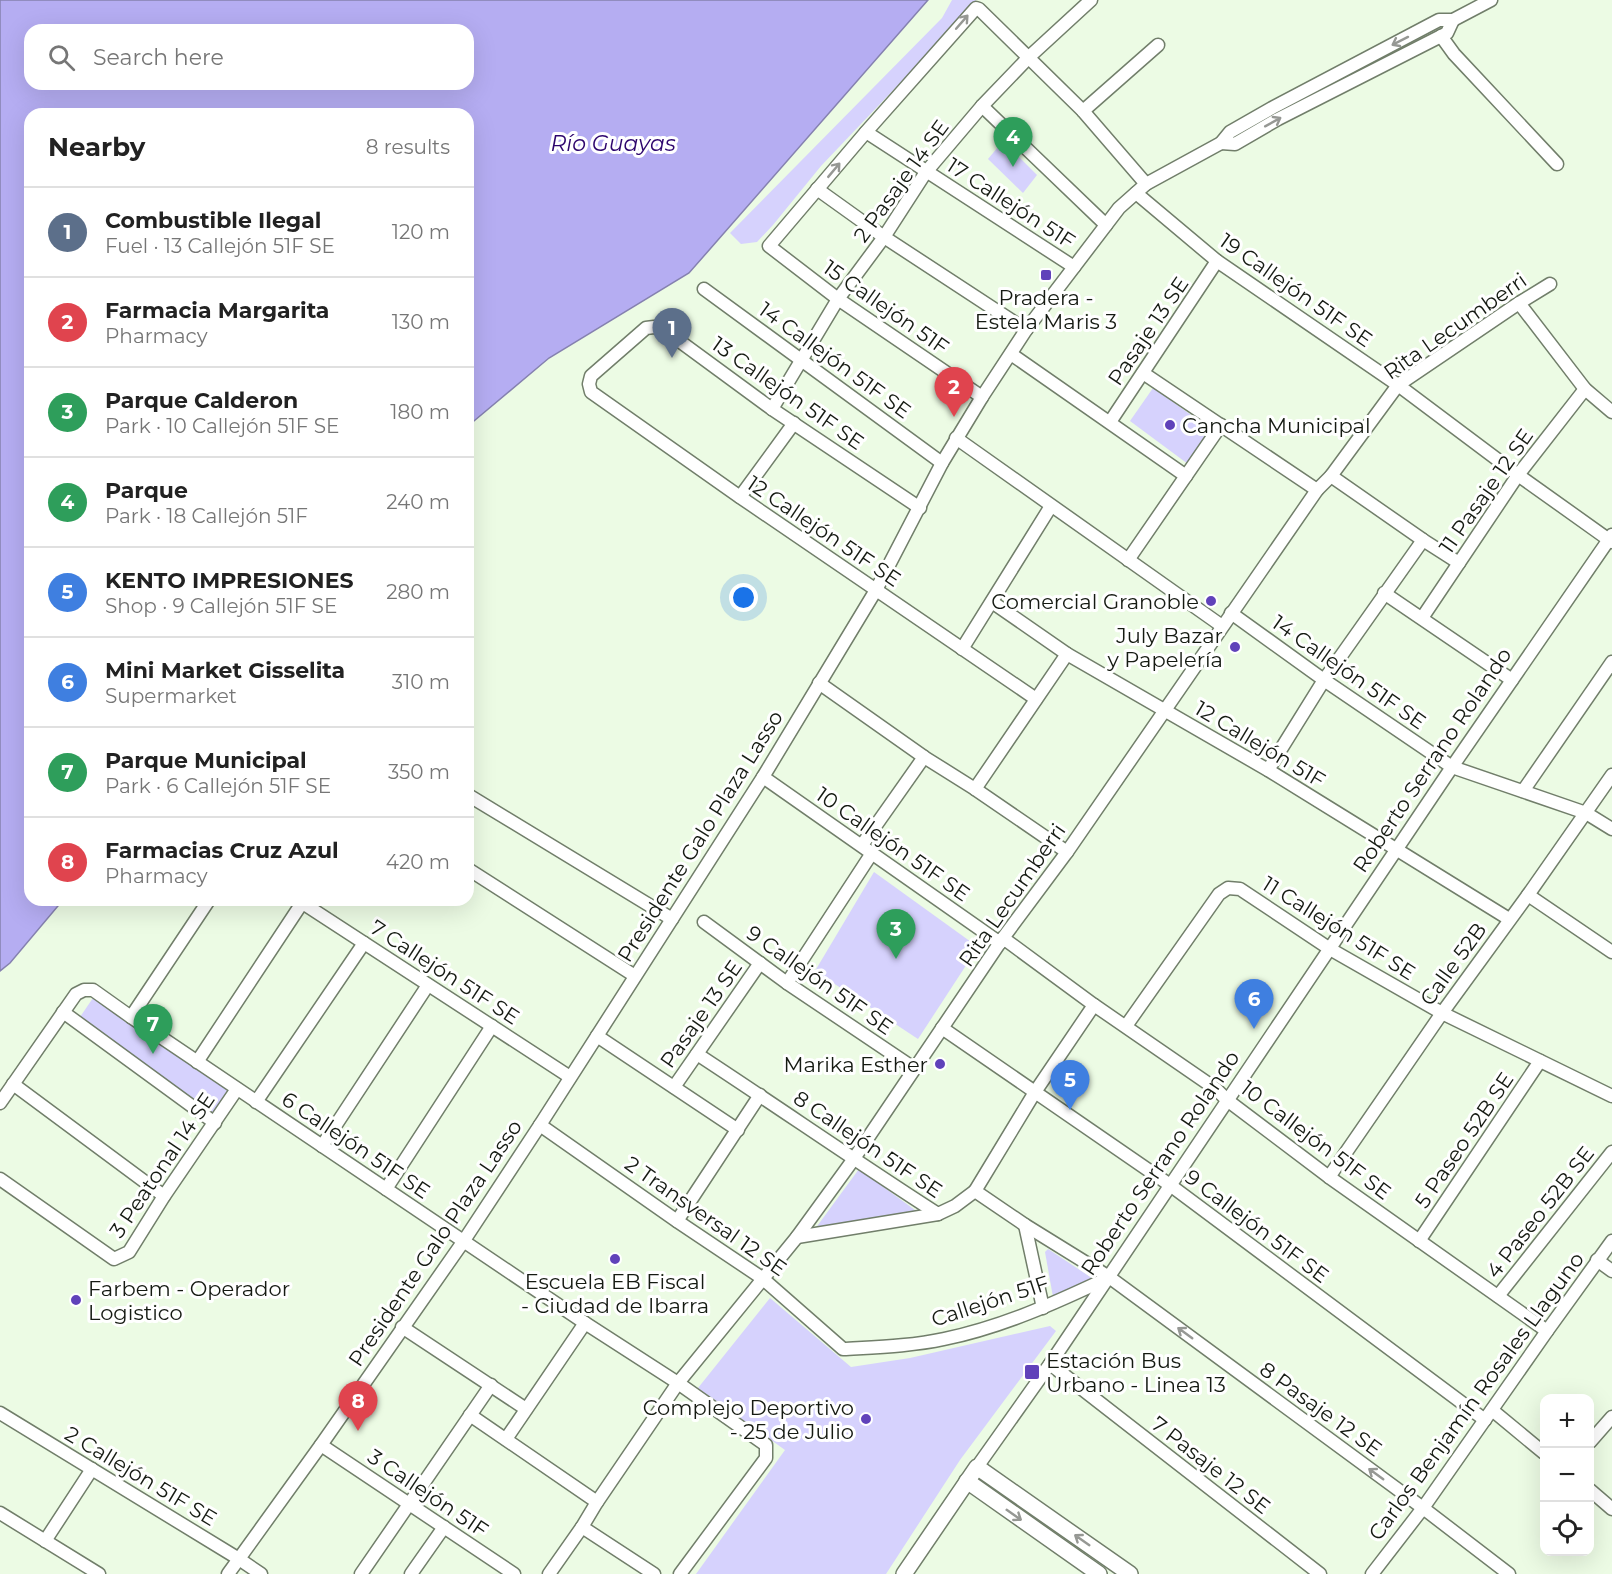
<!DOCTYPE html>
<meta charset="utf-8">
<style>
:root{--surface:#fff;--page:#f6f6f6;--text:#222;--muted:#767676;--line:#e0e0e0;--accent:#d93025}
body{margin:0;font-family:Montserrat,sans-serif;background:var(--page);color:var(--text)}
.controls{position:absolute;right:18px;bottom:18px;display:grid;overflow:hidden;border-radius:12px;box-shadow:0 6px 24px #0002}
.controls button{width:54px;height:54px;display:grid;place-items:center;padding:0;border:0;border-bottom:2px solid var(--line);background:var(--surface);color:var(--text);font:30px sans-serif}
.you{position:absolute;left:744px;top:598px;width:21px;height:21px;margin:-15px;border:4px solid #fff;border-radius:50%;background:#1a73e8;box-shadow:0 0 0 9px #1a73e833}
.badge{display:grid;place-items:center;width:39px;height:39px;border-radius:50%;background:var(--accent);color:#fff;font-size:20px;font-weight:700}
.pin{position:absolute;translate:-50% -50px;filter:drop-shadow(0 2px 3px #0008)}
.pin::after{content:'';position:absolute;top:32px;width:21px;height:18px;background:inherit;clip-path:polygon(0 0,100% 0,50% 100%)}
.list{margin:0;padding:0;list-style:none}
h2{display:flex;justify-content:space-between;align-items:center;height:78px;margin:0;padding:0 24px;font-size:26px}
h2 small{font-size:20px;font-weight:400;color:var(--muted)}
.list li{display:grid;grid-template-columns:39px 1fr auto;gap:18px;align-items:center;box-sizing:border-box;height:90px;padding:0 24px;border-top:2px solid var(--line)}
.list b{display:block;font-size:22px;white-space:nowrap}
.list p{margin:0;font-size:20px;white-space:nowrap;color:var(--muted)}
.list em{font-size:20px;font-style:normal;color:var(--muted)}
.icon{flex:none;width:33px;height:33px;fill:none;stroke:currentColor;stroke-width:2;stroke-linecap:round;stroke-linejoin:round}
.map{position:relative;flex:none;width:1612px;height:1574px;overflow:hidden}
.search{position:absolute;background:var(--surface);box-shadow:0 6px 24px #0002;left:24px;top:24px;width:450px;height:66px;display:flex;align-items:center;gap:15px;box-sizing:border-box;padding:0 21px;border-radius:18px;color:var(--muted);font-size:22px}
.panel{position:absolute;background:var(--surface);box-shadow:0 6px 24px #0002;left:24px;top:108px;width:450px;height:798px;border-radius:18px}
.map>svg:first-child{display:block}
</style>
<div class="map">
<svg width="1612" height="1574" viewBox="0 0 1612 1574">
<rect width="100%" height="100%" fill="#ecfbe4"/>
<g fill="#d6d2fd">
<path d="M 952,0 L 975,0 L 977,2 L 821,166 L 773,225 L 757,242 L 741,244 L 730,233 L 942,18 Z"/>
<path d="M 1003,141 L 1037,175 L 1023,193 L 988,159 Z"/>
<path d="M 1153,388 L 1211,429 L 1188,464 L 1130,421 Z"/>
<path d="M 874,872 L 978,947 L 918,1039 L 815,971 Z"/>
<path d="M 95,995 L 229,1087 L 212,1116 L 78,1020 Z"/>
<path d="M 859,1169 L 919,1213 L 815,1229 Z"/>
<path d="M 1048,1249 L 1092,1278 L 1055,1299 L 1053,1297 L 1045,1252 Z"/>
<path d="M 770,1298 L 851,1367 L 910,1358 L 1050,1326 L 1056,1331 L 960,1460 L 886,1574 L 696,1574 L 785,1450 L 698,1388 Z"/>
</g>
<path fill="#b5adf2" stroke="#8581af" stroke-width="1.5" fill-rule="evenodd" d="M 0,0 L 928,0 L 689,273 L 549,358 L 468,426 L 468,114 L 30,114 L 30,900 L 63,900 L 10,963 L 0,971 ZM 30,30 L 468,30 L 468,84 L 30,84 Z"/>
<g fill="none" stroke-linecap="round" stroke-linejoin="round">
<g stroke="#717e6a" stroke-width="15">
<g id="minor">
<path d="M 1441,36 L 1454,54 L 1557,164"/>
<path d="M 982,106 L 1106,225"/>
<path d="M 1083,111 L 1158,45"/>
<path d="M 866,132 L 1074,267"/>
<path d="M 1221,143 L 1235,144 L 1278,119 L 1447,33 L 1453,20"/>
<path d="M 817,189 L 884,237 L 1026,330"/>
<path d="M 1136,193 L 1217,261 L 1398,385 L 1518,475 L 1612,542"/>
<path d="M 704,289 L 942,463"/>
<path d="M 1519,303 L 1585,389 L 1612,412"/>
<path d="M 1011,354 L 1186,476"/>
<path d="M 1143,373 L 1317,490"/>
<path d="M 982,397 L 838,299 L 769,246 L 866,132 L 976,8 L 979,9 L 1083,111 L 1146,184"/>
<path d="M 772,409 L 838,299 L 884,237 L 926,172 L 982,106 L 1029,57 L 1091,0"/>
<path d="M 1110,422 L 1217,261"/>
<path d="M 956,438 L 1222,626"/>
<path d="M 1331,476 L 1423,540 L 1459,563"/>
<path d="M 740,497 L 794,423"/>
<path d="M 920,508 L 772,409 L 663,329 L 654,327 L 646,328 L 591,376 L 589,384 L 591,392 L 740,497 L 1036,699"/>
<path d="M 1128,560 L 1221,425"/>
<path d="M 1384,593 L 1512,680"/>
<path d="M 992,602 L 1067,654 L 1268,770 L 1509,919"/>
<path d="M 1231,613 L 1324,680 L 1452,767 L 1586,813 L 1612,829"/>
<path d="M 1422,618 L 1518,475 L 1585,389"/>
<path d="M 962,649 L 1051,506"/>
<path d="M 819,683 L 924,757 L 975,789 L 1067,852"/>
<path d="M 1268,770 L 1324,680 L 1423,540"/>
<path d="M 763,777 L 1000,943"/>
<path d="M 975,789 L 1067,654"/>
<path d="M 1523,791 L 1612,662"/>
<path d="M 468,795 L 672,919"/>
<path d="M 862,845 L 924,757"/>
<path d="M 468,869 L 635,976"/>
<path d="M 1528,895 L 1612,952"/>
<path d="M 298,900 L 570,1077"/>
<path d="M 704,922 L 787,983 L 915,1069"/>
<path d="M 1003,938 L 1094,1005 L 1216,1089 L 1227,1100 L 1329,1177 L 1547,1331"/>
<path d="M 787,983 L 872,853"/>
<path d="M 63,1012 L 215,1123"/>
<path d="M 131,1017 L 209,900"/>
<path d="M 1126,1026 L 1219,894 L 1228,888 L 1240,889 L 1330,949 L 1442,1013 L 1612,1096"/>
<path d="M 942,1028 L 1170,1185 L 1485,1420"/>
<path d="M 597,1036 L 738,1130"/>
<path d="M 697,1054 C 778,1107 857,1162 938,1214 L 955,1206 L 975,1191 L 1025,1225 L 1109,1277 L 1423,1508 L 1509,1574"/>
<path d="M 197,1062 L 302,903"/>
<path d="M 13,1084 L 164,1196"/>
<path d="M 674,1087 L 760,963"/>
<path d="M 256,1102 L 364,943"/>
<path d="M 0,1103 L 76,994 L 84,990 L 93,990 L 131,1017 L 585,1323 L 678,1383 L 766,1445 L 766,1458 L 680,1574"/>
<path d="M 540,1125 L 677,1221 L 762,1278 L 843,1349 C 877,1347 912,1346 944,1339 C 1002,1327 1055,1303 1108,1278"/>
<path d="M 322,1146 L 428,985"/>
<path d="M 1329,1177 L 1442,1013 L 1528,895 L 1612,775"/>
<path d="M 0,1179 L 114,1259 L 129,1252 L 164,1196 L 237,1089"/>
<path d="M 386,1189 L 492,1026"/>
<path d="M 975,1191 L 1035,1092 L 1094,1005"/>
<path d="M 677,1221 L 760,1095"/>
<path d="M 1025,1225 L 1043,1308"/>
<path d="M 797,1237 L 938,1214"/>
<path d="M 1419,1241 L 1540,1061"/>
<path d="M 1597,1260 L 1612,1271"/>
<path d="M 1498,1296 L 1612,1152"/>
<path d="M 402,1327 L 526,1409"/>
<path d="M 1050,1364 L 1320,1574"/>
<path d="M 1492,1410 L 1544,1453"/>
<path d="M 0,1413 L 239,1559 L 261,1574"/>
<path d="M 470,1415 L 597,1502"/>
<path d="M 506,1439 L 585,1323"/>
<path d="M 1590,1442 L 1612,1417"/>
<path d="M 321,1445 L 514,1574"/>
<path d="M 977,1467 L 1050,1364 L 1452,767 L 1612,535"/>
<path d="M 1590,1490 L 1612,1509"/>
<path d="M 0,1513 L 99,1574"/>
<path d="M 582,1527 L 654,1574"/>
<path d="M 45,1541 L 92,1469"/>
<path d="M 228,1574 L 321,1445 L 463,1242 L 540,1125 L 763,777 L 876,590 L 942,463 L 982,397 L 1026,330 L 1119,208 L 1146,184 L 1221,143 L 1230,132 L 1272,108 L 1439,20 L 1453,20 L 1491,0"/>
<path d="M 361,1574 L 491,1385"/>
<path d="M 411,1574 L 444,1527"/>
<path d="M 549,1574 L 582,1527 L 597,1502 L 678,1383 L 797,1237 L 853,1160 L 1003,938 L 1067,852 L 1317,490 L 1331,476 L 1398,385 L 1519,303 L 1550,284"/>
<path d="M 1372,1574 L 1423,1508 L 1547,1331 L 1612,1241"/>
</g>
</g>
<g stroke="#717e6a" stroke-width="18">
<g id="tertiary">
<path d="M 967,1481 L 1099,1574"/>
<path d="M 904,1574 L 977,1467 L 1130,1574"/>
</g>
</g>
<use href="#minor" stroke="#fff" stroke-width="12"/>
<use href="#tertiary" stroke="#fff" stroke-width="15"/>
</g>
<defs><path id="oneway-shaft" d="M-6 0H5M1.5-3L5.5 0L1.5 3" fill="none" stroke-width="1.6" stroke-linecap="round" stroke-linejoin="round" transform="scale(1.5)"/></defs>
<g stroke="#969894">
<use href="#oneway-shaft" transform="translate(962 22) rotate(-49)"/>
<use href="#oneway-shaft" transform="translate(1400 41) rotate(153)"/>
<use href="#oneway-shaft" transform="translate(1273 122) rotate(-29)"/>
<use href="#oneway-shaft" transform="translate(834 170) rotate(-50)"/>
<use href="#oneway-shaft" transform="translate(1185 1333) rotate(-144)"/>
<use href="#oneway-shaft" transform="translate(1376 1474) rotate(-144)"/>
<use href="#oneway-shaft" transform="translate(1014 1515) rotate(35)"/>
<use href="#oneway-shaft" transform="translate(1082 1540) rotate(-145)"/>
</g>
<g fill="#6042ba" stroke="#fff" stroke-width="2">
<rect x="1040" y="269" width="12" height="12" rx="3"/>
<circle cx="1170" cy="425" r="6"/>
<circle cx="1211" cy="601" r="6"/>
<circle cx="1235" cy="647" r="6"/>
<circle cx="940" cy="1064" r="6"/>
<circle cx="615" cy="1259" r="6"/>
<circle cx="76" cy="1300" r="6"/>
<rect x="1024" y="1364" width="16" height="16" rx="3"/>
<circle cx="866" cy="1419" r="6"/>
</g>
<g text-anchor="middle" dominant-baseline="central" stroke-width="6" stroke-linejoin="round" paint-order="stroke">
<g font-size="21" fill="#151a12" stroke="#fff">
<text transform="translate(901 181) rotate(-54)">2 Pasaje 14 SE</text>
<text transform="translate(1011 203) rotate(33)">17 Callejón 51F</text>
<text transform="translate(1296 290) rotate(35)">19 Callejón 51F SE</text>
<text transform="translate(886 307) rotate(35)">15 Callejón 51F</text>
<text transform="translate(1455 326) rotate(-35)">Rita Lecumberri</text>
<text transform="translate(1148 331) rotate(-56)">Pasaje 13 SE</text>
<text transform="translate(835 360) rotate(36)">14 Callejón 51F SE</text>
<text transform="translate(788 393) rotate(35)">13 Callejón 51F SE</text>
<text transform="translate(1486 491) rotate(-55)">11 Pasaje 12 SE</text>
<text transform="translate(824 531) rotate(34)">12 Callejón 51F SE</text>
<text transform="translate(1349 672) rotate(35)">14 Callejón 51F SE</text>
<text transform="translate(1260 744) rotate(31)">12 Callejón 51F</text>
<text transform="translate(1432 760) rotate(-56)">Roberto Serrano Rolando</text>
<text transform="translate(700 836) rotate(-58)">Presidente Galo Plaza Lasso</text>
<text transform="translate(893 844) rotate(35)">10 Callejón 51F SE</text>
<text transform="translate(1012 895) rotate(-55)">Rita Lecumberri</text>
<text transform="translate(1339 928) rotate(32)">11 Callejón 51F SE</text>
<text transform="translate(1453 964) rotate(-54)">Calle 52B</text>
<text transform="translate(445 972) rotate(33)">7 Callejón 51F SE</text>
<text transform="translate(820 980) rotate(35)">9 Callejón 51F SE</text>
<text transform="translate(701 1014) rotate(-55)">Pasaje 13 SE</text>
<text transform="translate(1316 1140) rotate(37)">10 Callejón 51F SE</text>
<text transform="translate(1464 1140) rotate(-56)">5 Paseo 52B SE</text>
<text transform="translate(868 1144) rotate(34)">8 Callejón 51F SE</text>
<text transform="translate(356 1145) rotate(34)">6 Callejón 51F SE</text>
<text transform="translate(1160 1163) rotate(-56)">Roberto Serrano Rolando</text>
<text transform="translate(162 1165) rotate(-56)">3 Peatonal 14 SE</text>
<text transform="translate(1540 1212) rotate(-52)">4 Paseo 52B SE</text>
<text transform="translate(706 1216) rotate(35)">2 Transversal 12 SE</text>
<text transform="translate(1257 1226) rotate(37)">9 Callejón 51F SE</text>
<text transform="translate(435 1243) rotate(-56)">Presidente Galo Plaza Lasso</text>
<text transform="translate(990 1301) rotate(-18)">Callejón 51F</text>
<text transform="translate(1476 1396) rotate(-54)">Carlos Benjamín Rosales Llaguno</text>
<text transform="translate(1321 1409) rotate(36)">8 Pasaje 12 SE</text>
<text transform="translate(1211 1465) rotate(38)">7 Pasaje 12 SE</text>
<text transform="translate(141 1476) rotate(31)">2 Callejón 51F SE</text>
<text transform="translate(428 1493) rotate(34)">3 Callejón 51F</text>
</g>
<g font-size="21" fill="#151a12" stroke="#fff" text-anchor="end">
<text x="1046" y="297" text-anchor="middle">Pradera -<tspan x="1046" dy="24">Estela Maris 3</tspan></text>
<text x="1182" y="425" text-anchor="start">Cancha Municipal</text>
<text x="1199" y="601">Comercial Granoble</text>
<text x="1223" y="635">July Bazar<tspan x="1223" dy="24">y Papelería</tspan></text>
<text x="928" y="1064">Marika Esther</text>
<text x="615" y="1281" text-anchor="middle">Escuela EB Fiscal<tspan x="615" dy="24">- Ciudad de Ibarra</tspan></text>
<text x="88" y="1288" text-anchor="start">Farbem - Operador<tspan x="88" dy="24">Logistico</tspan></text>
<text x="1046" y="1360" text-anchor="start">Estación Bus<tspan x="1046" dy="24">Urbano - Linea 13</tspan></text>
<text x="854" y="1407">Complejo Deportivo<tspan x="854" dy="24">- 25 de Julio</tspan></text>
</g>
<g font-size="22" font-style="italic" fill="#2d056d" stroke="#fff">
<text x="613" y="143">Río Guayas</text>
</g>
</g>
</svg>
<div class="controls">
<button>+</button>
<button>−</button>
<button><svg class="icon" aria-label="locate" viewBox="0 0 24 24"><circle cx="12" cy="12" r="6"/><path d="M12 2v4M12 18v4M2 12h4M18 12h4"/></svg></button>
</div>
<div class="you"></div>
<div class="pin badge" style="left:672px;top:358px;background:#5c6f8a">1</div>
<div class="pin badge" style="left:954px;top:417px;background:#e0444e">2</div>
<div class="pin badge" style="left:896px;top:959px;background:#2e9e5b">3</div>
<div class="pin badge" style="left:1013px;top:167px;background:#2e9e5b">4</div>
<div class="pin badge" style="left:1070px;top:1110px;background:#3f7fe0">5</div>
<div class="pin badge" style="left:1254px;top:1029px;background:#3f7fe0">6</div>
<div class="pin badge" style="left:153px;top:1054px;background:#2e9e5b">7</div>
<div class="pin badge" style="left:358px;top:1431px;background:#e0444e">8</div>
<div class="search"><svg class="icon" aria-label="search" viewBox="0 0 24 24"><circle cx="10" cy="10" r="6"/><path d="M15 15l6 6"/></svg>Search here</div>
<section class="panel">
<h2>Nearby<small>8 results</small></h2>
<ul class="list">
<li><span class="badge" style="background:#5c6f8a">1</span><div><b>Combustible Ilegal</b><p>Fuel · 13 Callejón 51F SE</p></div><em>120 m</em></li>
<li><span class="badge" style="background:#e0444e">2</span><div><b>Farmacia Margarita</b><p>Pharmacy</p></div><em>130 m</em></li>
<li><span class="badge" style="background:#2e9e5b">3</span><div><b>Parque Calderon</b><p>Park · 10 Callejón 51F SE</p></div><em>180 m</em></li>
<li><span class="badge" style="background:#2e9e5b">4</span><div><b>Parque</b><p>Park · 18 Callejón 51F</p></div><em>240 m</em></li>
<li><span class="badge" style="background:#3f7fe0">5</span><div><b>KENTO IMPRESIONES</b><p>Shop · 9 Callejón 51F SE</p></div><em>280 m</em></li>
<li><span class="badge" style="background:#3f7fe0">6</span><div><b>Mini Market Gisselita</b><p>Supermarket</p></div><em>310 m</em></li>
<li><span class="badge" style="background:#2e9e5b">7</span><div><b>Parque Municipal</b><p>Park · 6 Callejón 51F SE</p></div><em>350 m</em></li>
<li><span class="badge" style="background:#e0444e">8</span><div><b>Farmacias Cruz Azul</b><p>Pharmacy</p></div><em>420 m</em></li>
</ul>
</section>
</div>
